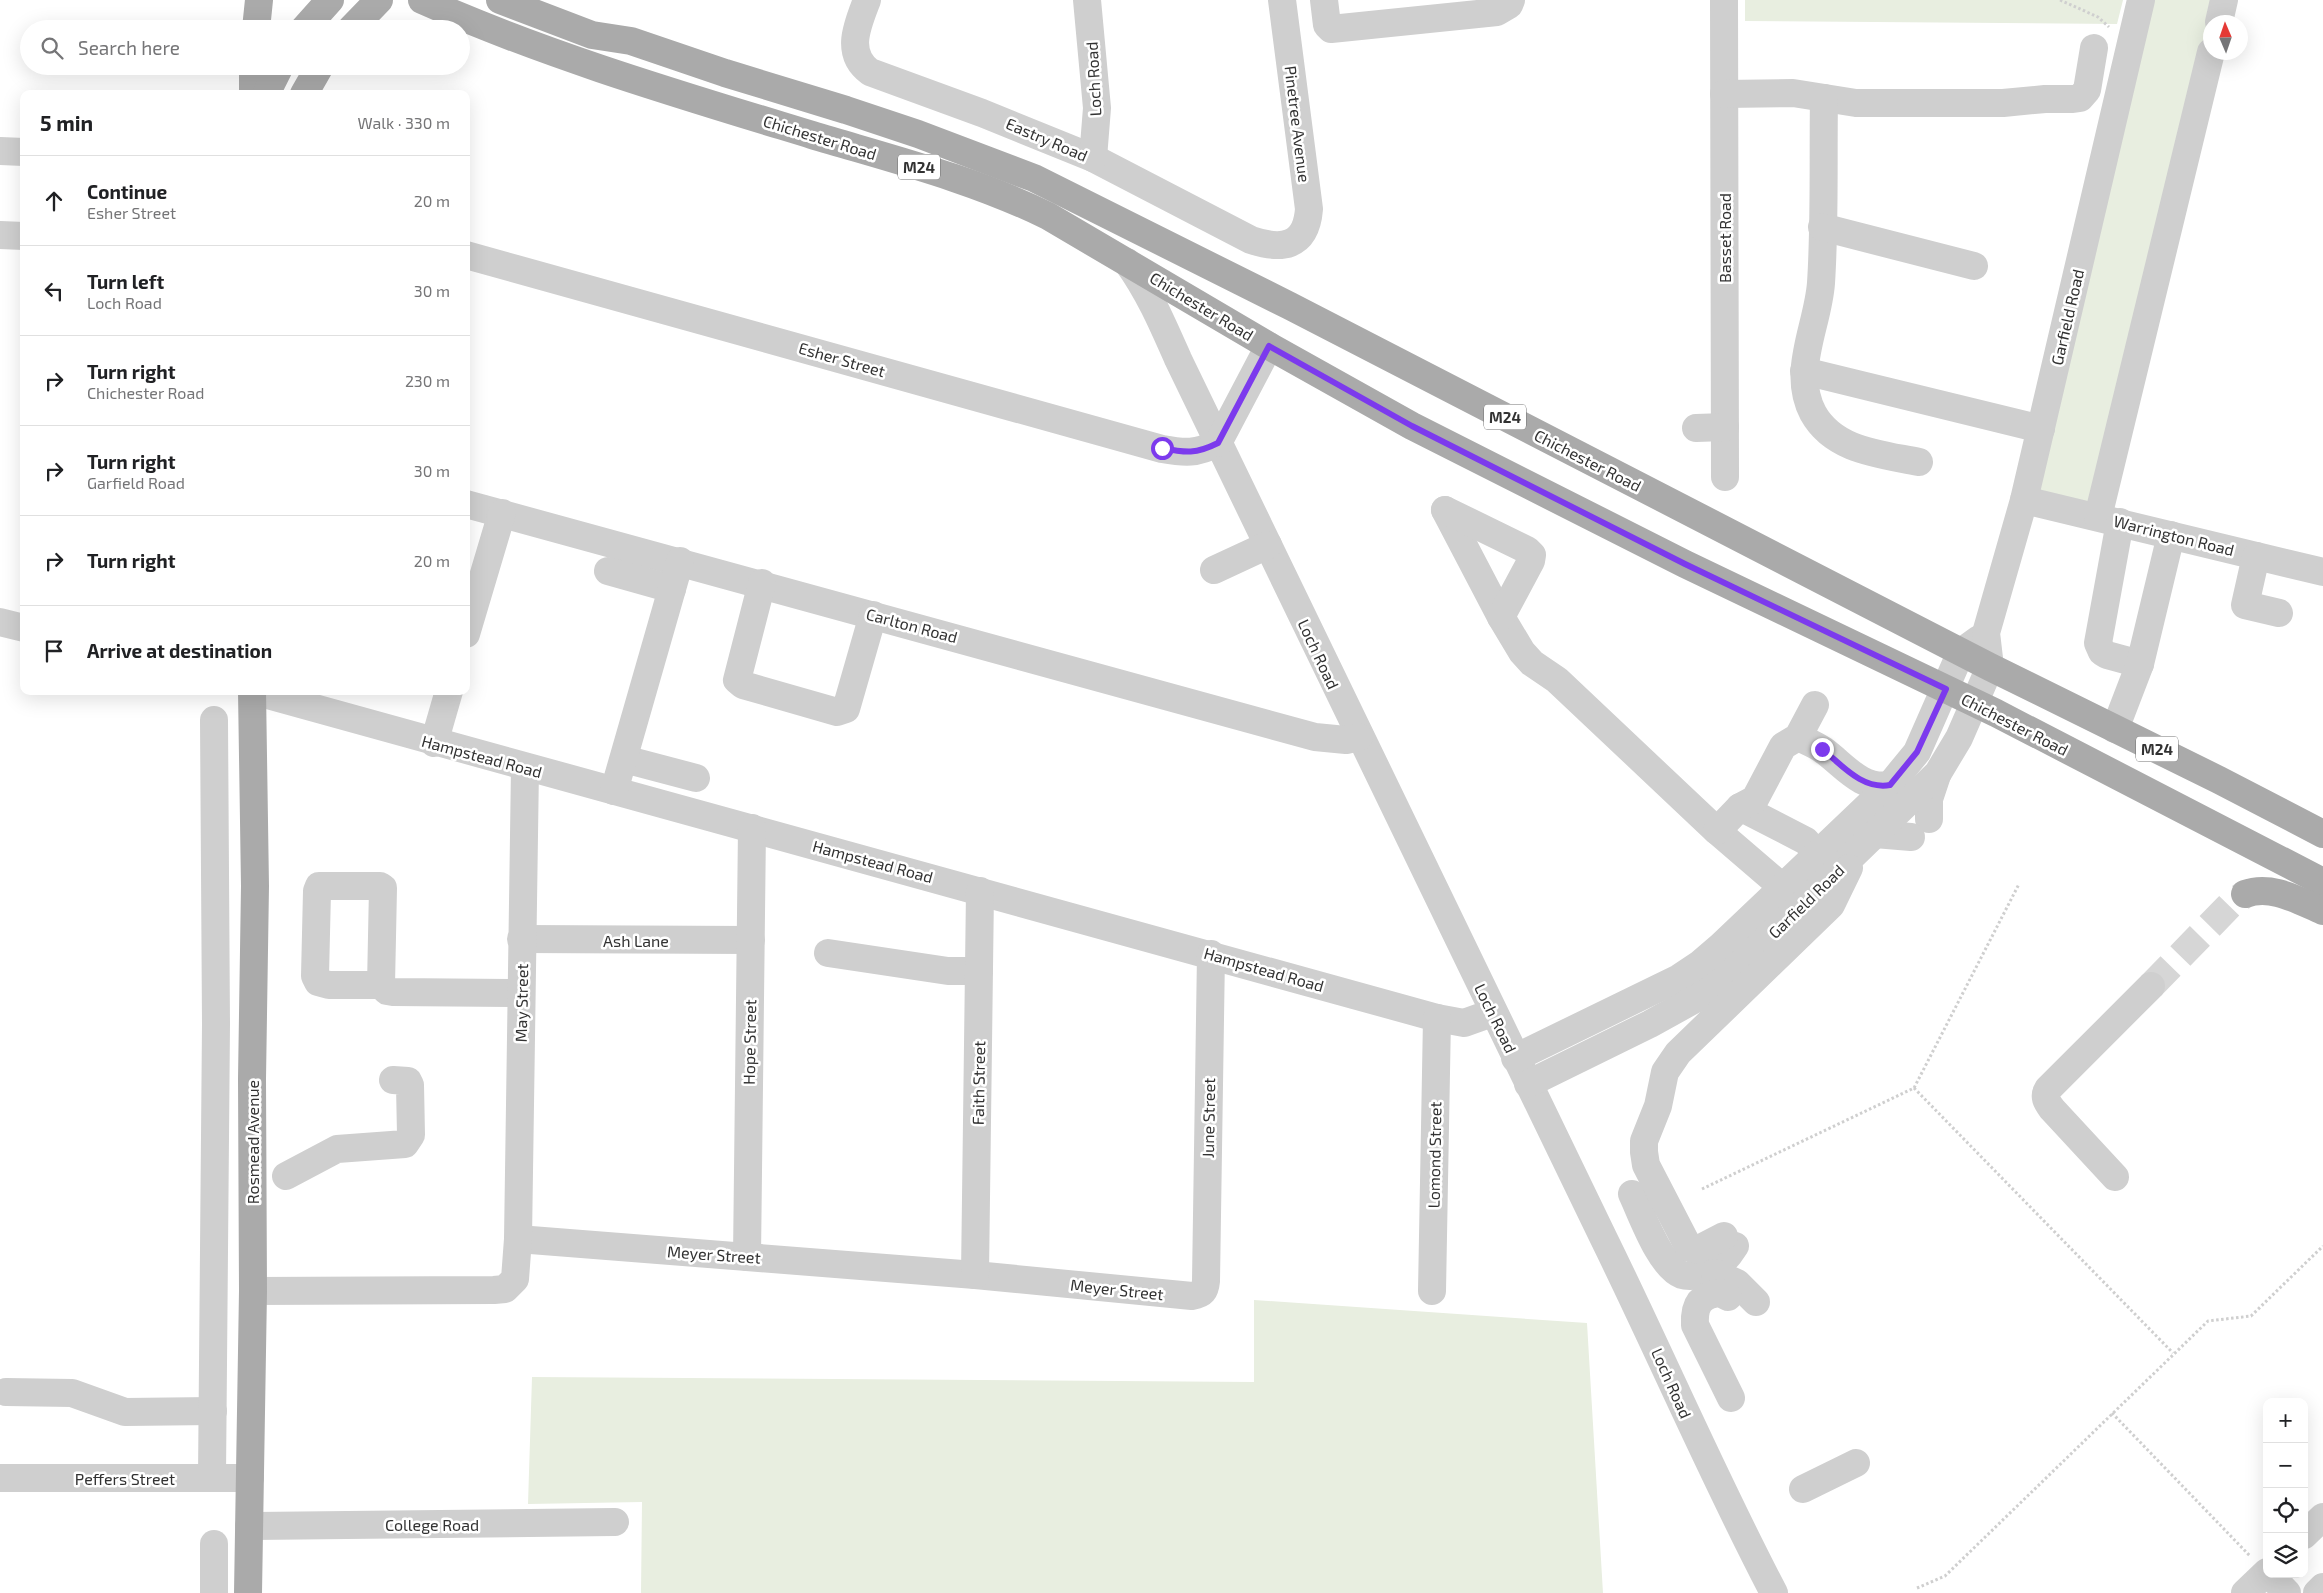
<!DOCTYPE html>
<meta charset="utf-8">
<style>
:root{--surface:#fff;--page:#f6f6f6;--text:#202124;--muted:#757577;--line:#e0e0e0}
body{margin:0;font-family:"Exo 2",sans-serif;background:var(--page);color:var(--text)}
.controls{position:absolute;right:15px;bottom:15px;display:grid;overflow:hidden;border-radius:10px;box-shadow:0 5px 20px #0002}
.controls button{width:45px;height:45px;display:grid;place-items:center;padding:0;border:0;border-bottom:1px solid var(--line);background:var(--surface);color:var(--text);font:25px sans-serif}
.compass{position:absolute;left:2203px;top:15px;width:45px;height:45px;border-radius:50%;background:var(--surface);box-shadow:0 5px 20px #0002;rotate:358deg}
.stop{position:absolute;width:15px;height:15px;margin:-11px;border:4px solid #7c3aed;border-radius:50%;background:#fff}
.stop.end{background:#7c3aed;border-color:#fff;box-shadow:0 1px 5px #0008}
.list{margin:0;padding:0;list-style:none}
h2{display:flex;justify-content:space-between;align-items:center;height:65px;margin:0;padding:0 20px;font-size:21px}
h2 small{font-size:16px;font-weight:400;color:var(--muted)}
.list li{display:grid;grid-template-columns:32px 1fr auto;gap:15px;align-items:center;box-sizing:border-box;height:90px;padding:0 20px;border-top:1px solid var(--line)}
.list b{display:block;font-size:19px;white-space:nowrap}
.list p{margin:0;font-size:16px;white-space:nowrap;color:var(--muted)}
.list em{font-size:16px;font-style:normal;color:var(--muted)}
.icon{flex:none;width:28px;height:28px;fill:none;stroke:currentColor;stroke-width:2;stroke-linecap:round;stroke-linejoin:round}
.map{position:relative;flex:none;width:2323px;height:1593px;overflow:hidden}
.search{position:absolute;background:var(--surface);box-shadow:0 5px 20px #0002;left:20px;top:20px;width:450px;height:55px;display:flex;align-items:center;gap:12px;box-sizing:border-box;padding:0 18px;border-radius:28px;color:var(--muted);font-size:19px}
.panel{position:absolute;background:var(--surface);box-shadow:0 5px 20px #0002;left:20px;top:90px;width:450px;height:605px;border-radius:10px}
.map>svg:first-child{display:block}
</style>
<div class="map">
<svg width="2323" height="1593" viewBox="0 0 2323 1593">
<rect width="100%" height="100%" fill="#fff"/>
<g fill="#e8eee0">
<path d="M 1745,0 L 2123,0 L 2117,24 L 1745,21 Z"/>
<path d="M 2141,0 L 2224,0 L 2210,22 L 2210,52 L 2098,517 L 2024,500 Z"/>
<path d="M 1254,1300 L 1587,1323 L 1603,1593 L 641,1593 L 642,1502 L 528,1504 L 532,1377 L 1254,1382 Z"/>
</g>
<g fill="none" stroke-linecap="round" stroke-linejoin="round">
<path stroke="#d6d6d6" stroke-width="28" stroke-dasharray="28 14" stroke-linecap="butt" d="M 2151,986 L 2230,905 L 2245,894"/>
<g stroke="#cfcfcf" stroke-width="3" stroke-dasharray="2.5 2.5" stroke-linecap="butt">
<path d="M 2060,0 L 2098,17 L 2109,27"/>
<path d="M 1914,1088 L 2173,1353"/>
<path d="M 1702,1189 L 1914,1088 L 2019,884"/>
<path d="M 2112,1413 L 2250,1556"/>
<path d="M 1917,1588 L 1945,1576 L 2208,1321 L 2251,1316 L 2323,1246"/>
</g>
<g stroke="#cfcfcf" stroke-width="28">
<path d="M 867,0 C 858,24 844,53 870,72 L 982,113 L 1093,158 L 1251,240 C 1281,250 1306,248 1309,209 L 1282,0"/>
<path d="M 1087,0 L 1097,108 L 1093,158"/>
<path d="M 1324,0 L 1327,25 L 1331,29 L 1497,12 L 1509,5 L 1511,0"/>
<path d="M 1724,0 L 1725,477"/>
<path d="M 2219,22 L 2224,0"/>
<path d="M 1724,94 L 1793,93 L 1856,103 L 2003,103 L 2045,99 L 2073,99 L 2080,98 L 2087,90 L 2094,48"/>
<path d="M 1824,98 C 1823,159 1825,222 1821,283 C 1818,326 1791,371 1813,413 C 1834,451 1880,454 1919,462"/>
<path d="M 0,151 L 24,152"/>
<path d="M 1822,227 L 1974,266"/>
<path d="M 0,235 L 24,236"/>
<path d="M 466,255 L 1162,449 C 1185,453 1196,454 1218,443"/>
<path d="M 1127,262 C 1149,292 1163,325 1178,359 C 1318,653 1461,946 1604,1239 C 1662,1357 1713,1477 1774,1593"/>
<path d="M 1804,371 L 2041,429"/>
<path d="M 1696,428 L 1725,427"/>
<path d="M 1218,443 L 1269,346"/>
<path d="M 2024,500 L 2323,572"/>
<path d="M 466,504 L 1315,737 L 1346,740 L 1359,737"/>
<path d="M 1445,510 L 1501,617 L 1522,652 L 1532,663 L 1557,680 L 1717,831 L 1795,898"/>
<path d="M 1445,510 L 1527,550 L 1532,555 L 1531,561 L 1501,617"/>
<path d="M 2098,517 L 2211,52"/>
<path d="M 2120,522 L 2098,643 L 2102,652 L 2107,655 L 2140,664"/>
<path d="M 2256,556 L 2245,605 L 2279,613"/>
<path d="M 1214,570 L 1268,545"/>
<path d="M 608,571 L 672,589"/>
<path d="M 762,583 L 737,680 L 743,685 L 837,712 L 846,709 L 873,615"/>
<path d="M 0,622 L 24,628"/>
<path d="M 466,634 L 502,513"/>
<path d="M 253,691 L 1437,1018 L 1464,1023 L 1492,1013"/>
<path d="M 2115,729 L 2140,664 L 2171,535"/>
<path d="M 1798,737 C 1806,741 1816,745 1823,750 C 1844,765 1861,790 1890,785"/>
<path d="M 434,743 L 449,691"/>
<path d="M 624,759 L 696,778"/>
<path d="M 614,791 L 680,561"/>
<path d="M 1740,807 L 1806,841 L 1812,848 L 1815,855"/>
<path d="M 1929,819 L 1929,799 L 1937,775"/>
<path d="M 1717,831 L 1740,807 L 1755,799 L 1783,746 L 1798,737 L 1815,705"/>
<path d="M 1875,834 L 1911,837"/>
<path d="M 521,939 L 751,940"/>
<path d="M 828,953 L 948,971 L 979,971"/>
<path d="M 381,985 L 383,888 L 380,886 L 319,886 L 317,891 L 315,976 L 318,982 L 329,985 L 381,985 L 387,991 L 393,992 L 521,993"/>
<path d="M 1515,1058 L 1679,978 L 1700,964 L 1721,946 L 1890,785 L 1917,752 L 1961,652 L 1979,639"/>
<path d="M 1528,1084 L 1650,1024 L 1706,993 L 1727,977 L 1938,773 L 1959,738 L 1990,667 L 1986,633 L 2024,500 L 2141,0"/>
<path d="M 286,1176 L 337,1149 L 405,1144 L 411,1135 L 410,1085 L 408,1081 L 393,1080"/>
<path d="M 2115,1177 L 2052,1109 C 2047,1102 2043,1097 2048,1089 L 2151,986"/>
<path d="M 1632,1194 C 1642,1215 1660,1267 1682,1275 C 1688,1277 1694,1276 1701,1275 C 1716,1271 1727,1259 1735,1246"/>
<path d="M 1724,1236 L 1697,1250 L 1689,1248 L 1646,1165 L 1644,1152 L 1644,1141 L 1658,1106 L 1665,1072 L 1678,1053 L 1831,905 L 1849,868"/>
<path d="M 518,1239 L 975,1275 L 1192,1296 C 1203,1294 1205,1291 1206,1281 L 1211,954"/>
<path d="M 747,1257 L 752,828"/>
<path d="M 1715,1273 L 1737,1283 L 1756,1302"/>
<path d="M 975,1275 L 980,891"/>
<path d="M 253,1291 L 494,1290 L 505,1289 L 515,1279 L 518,1239 L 525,768"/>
<path d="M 1432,1291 L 1437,1018"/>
<path d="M 1728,1297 L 1720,1293 C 1699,1295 1694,1306 1695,1325 L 1731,1398"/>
<path d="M 6,1392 L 72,1393 L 125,1412 L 213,1411"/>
<path d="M 212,1477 L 216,1024 L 214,720"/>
<path d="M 0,1478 L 250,1478"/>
<path d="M 1803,1489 L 1856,1463"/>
<path d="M 249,1526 L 615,1522"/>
<path d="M 2304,1535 L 2323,1517"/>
<path d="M 2269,1574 L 2287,1593"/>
<path d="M 214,1593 L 214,1544"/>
<path d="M 2245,1593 L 2267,1572"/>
<path d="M 2317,1593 L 2323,1587"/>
</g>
<g stroke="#aaa" stroke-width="28">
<path d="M 422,0 C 548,56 681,95 812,135 C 892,159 973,179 1048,216 L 1269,346 L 1412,426 L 1685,564 L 1996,713 L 2323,882"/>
<path d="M 500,0 L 592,35 L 631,41 L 725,73 L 846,110 L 918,134 L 1034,178 L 1290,306 L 1990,667 L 2219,780 L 2323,834"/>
<path d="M 256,29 L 259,0"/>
<path d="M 304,29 L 330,0"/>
<path d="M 351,29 L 379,0"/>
<path d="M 253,94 L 253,66"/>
<path d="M 266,94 L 280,66"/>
<path d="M 304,94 L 320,66"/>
<path d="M 2245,894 C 2272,884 2299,901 2323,911"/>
<path d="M 248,1593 L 253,1291 L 252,1079 L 255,886 L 252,691"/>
</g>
</g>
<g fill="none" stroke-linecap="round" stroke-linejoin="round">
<path stroke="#7c3aed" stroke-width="6" d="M 1162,448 C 1186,453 1196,454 1218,443 L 1269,346 L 1412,426 L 1685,564 L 1946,689 L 1917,752 L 1890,785 C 1862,790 1842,765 1822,749"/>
</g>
<g text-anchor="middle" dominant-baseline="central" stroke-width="5" stroke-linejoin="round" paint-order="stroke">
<g fill="#fff" stroke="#707070" stroke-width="1">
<rect x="898" y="154.5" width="42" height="25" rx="4"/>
<rect x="1484" y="404.5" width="42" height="25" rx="4"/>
<rect x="2136" y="736.5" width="42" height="25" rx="4"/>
</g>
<g font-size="15" font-weight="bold" fill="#323232">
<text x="919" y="167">M24</text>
<text x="1505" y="417">M24</text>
<text x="2157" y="749">M24</text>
</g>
<g font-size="16" fill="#323232" stroke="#fff">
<text transform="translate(1093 79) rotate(-93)">Loch Road</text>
<text transform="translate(1298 124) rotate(83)">Pinetree Avenue</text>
<text transform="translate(820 137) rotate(17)">Chichester Road</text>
<text transform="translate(1047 139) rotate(23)">Eastry Road</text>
<text transform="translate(1724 238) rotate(-90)">Basset Road</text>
<text transform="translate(1202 306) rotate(31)">Chichester Road</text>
<text transform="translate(2067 317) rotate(-77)">Garfield Road</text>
<text transform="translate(842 359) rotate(16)">Esher Street</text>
<text transform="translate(1588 460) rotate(27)">Chichester Road</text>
<text transform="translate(2174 535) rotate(14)">Warrington Road</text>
<text transform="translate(912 625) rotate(15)">Carlton Road</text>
<text transform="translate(1319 654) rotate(65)">Loch Road</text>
<text transform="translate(2015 724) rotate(27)">Chichester Road</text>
<text transform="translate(482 756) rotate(15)">Hampstead Road</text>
<text transform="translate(873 861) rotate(15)">Hampstead Road</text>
<text transform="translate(1806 901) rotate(-44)">Garfield Road</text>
<text x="636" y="940">Ash Lane</text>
<text transform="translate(1264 969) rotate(16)">Hampstead Road</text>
<text transform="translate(521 1003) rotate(-89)">May Street</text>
<text transform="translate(1496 1018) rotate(64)">Loch Road</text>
<text transform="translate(749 1042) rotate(-89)">Hope Street</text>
<text transform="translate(978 1083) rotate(-89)">Faith Street</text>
<text transform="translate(1208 1118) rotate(-89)">June Street</text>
<text transform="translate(252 1142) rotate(-90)">Rosmead Avenue</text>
<text transform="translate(1434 1155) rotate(-89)">Lomond Street</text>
<text transform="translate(714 1254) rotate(4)">Meyer Street</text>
<text transform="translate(1117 1289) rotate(6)">Meyer Street</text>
<text transform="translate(1672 1383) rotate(66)">Loch Road</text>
<text x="125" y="1478">Peffers Street</text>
<text x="432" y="1524">College Road</text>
</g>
</g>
</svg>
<div class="controls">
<button>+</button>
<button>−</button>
<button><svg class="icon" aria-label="locate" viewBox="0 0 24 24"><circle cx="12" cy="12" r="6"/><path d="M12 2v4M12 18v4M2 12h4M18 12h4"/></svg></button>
<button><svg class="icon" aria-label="layers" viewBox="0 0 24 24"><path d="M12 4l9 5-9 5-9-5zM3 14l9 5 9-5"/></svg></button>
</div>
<svg class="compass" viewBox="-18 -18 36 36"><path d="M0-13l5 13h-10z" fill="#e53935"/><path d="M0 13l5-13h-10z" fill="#757577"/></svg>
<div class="stop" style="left:1162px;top:448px"></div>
<div class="stop end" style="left:1822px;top:749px"></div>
<div class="search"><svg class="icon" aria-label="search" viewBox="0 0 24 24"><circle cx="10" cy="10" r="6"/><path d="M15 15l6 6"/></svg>Search here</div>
<section class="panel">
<h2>5 min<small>Walk · 330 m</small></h2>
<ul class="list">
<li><svg class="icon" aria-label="ahead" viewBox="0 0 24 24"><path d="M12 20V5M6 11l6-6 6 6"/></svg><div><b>Continue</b><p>Esher Street</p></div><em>20 m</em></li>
<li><svg class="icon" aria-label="left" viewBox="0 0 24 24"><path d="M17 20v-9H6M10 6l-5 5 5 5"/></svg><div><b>Turn left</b><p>Loch Road</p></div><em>30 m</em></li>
<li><svg class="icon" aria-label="right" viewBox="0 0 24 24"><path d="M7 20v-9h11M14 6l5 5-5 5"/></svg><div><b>Turn right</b><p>Chichester Road</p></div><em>230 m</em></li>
<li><svg class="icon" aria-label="right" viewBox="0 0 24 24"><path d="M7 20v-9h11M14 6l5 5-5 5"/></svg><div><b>Turn right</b><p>Garfield Road</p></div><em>30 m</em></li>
<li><svg class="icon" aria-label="right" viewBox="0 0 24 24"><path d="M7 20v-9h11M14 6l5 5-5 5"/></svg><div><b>Turn right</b></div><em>20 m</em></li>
<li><svg class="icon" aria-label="arrive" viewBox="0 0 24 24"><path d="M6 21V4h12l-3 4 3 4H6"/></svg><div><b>Arrive at destination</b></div></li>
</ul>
</section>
</div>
